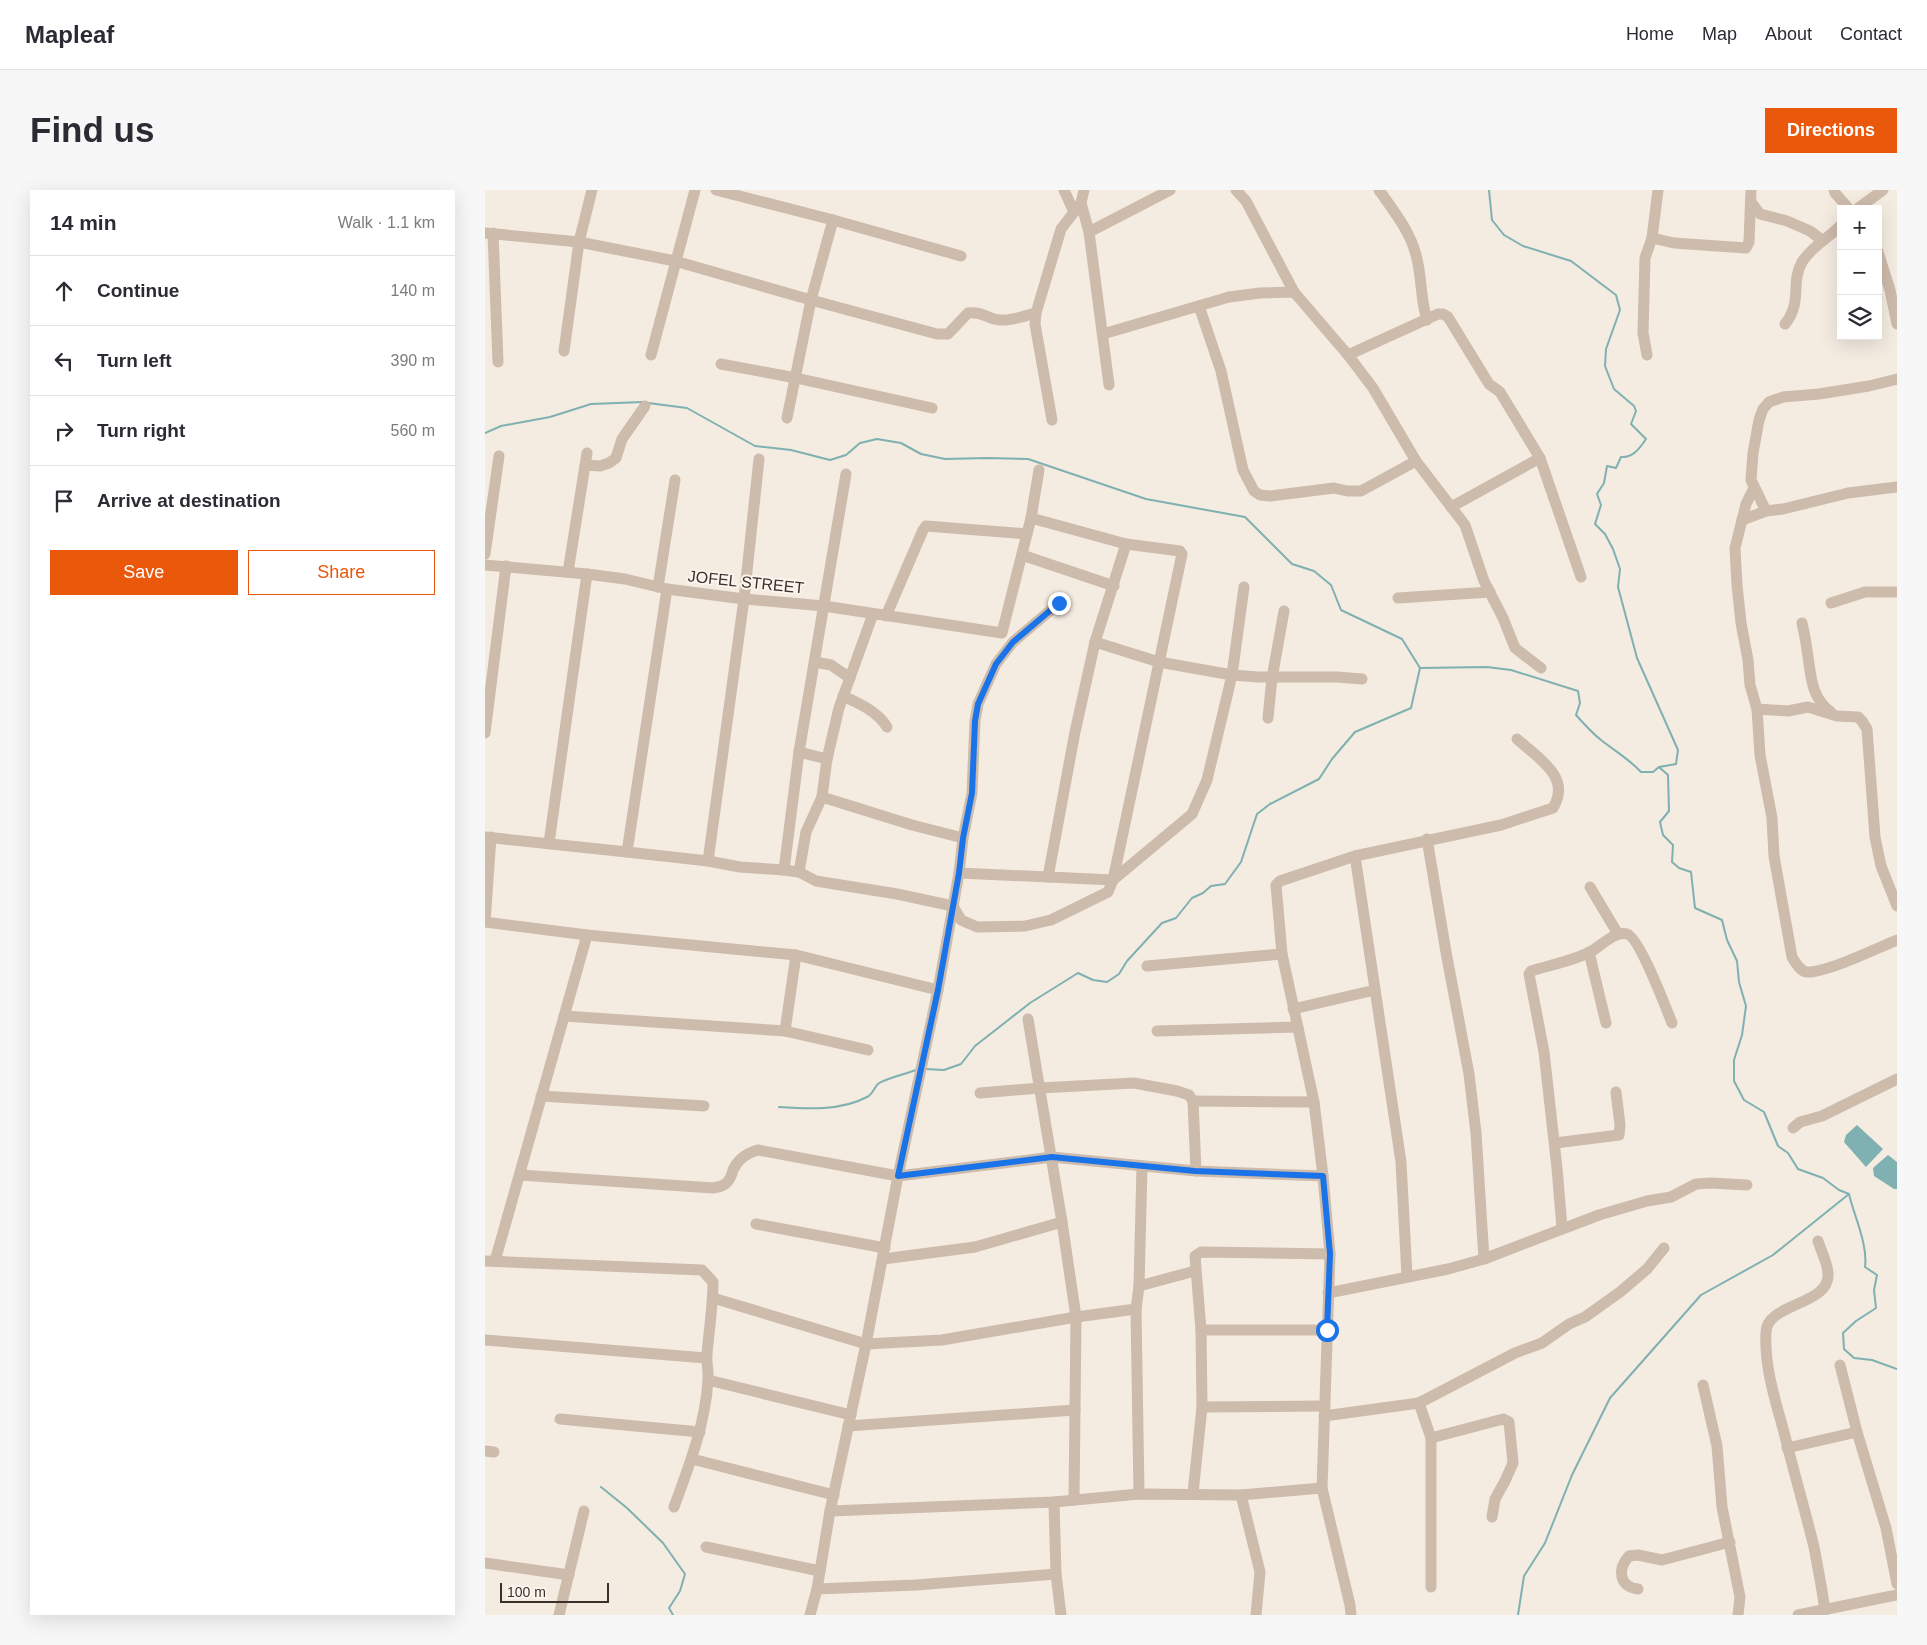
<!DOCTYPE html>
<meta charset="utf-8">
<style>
:root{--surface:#fff;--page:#f7f7f7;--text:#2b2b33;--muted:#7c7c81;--line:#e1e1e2;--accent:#ea580c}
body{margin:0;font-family:Helvetica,sans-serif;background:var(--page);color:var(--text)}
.controls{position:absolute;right:15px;top:15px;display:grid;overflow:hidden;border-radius:0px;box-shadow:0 5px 20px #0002}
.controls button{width:45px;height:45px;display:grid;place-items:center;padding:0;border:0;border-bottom:1px solid var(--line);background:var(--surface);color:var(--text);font:25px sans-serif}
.scale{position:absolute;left:15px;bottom:12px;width:109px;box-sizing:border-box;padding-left:5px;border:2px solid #3b302b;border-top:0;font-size:14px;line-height:18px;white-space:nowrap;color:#3b302b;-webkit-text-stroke:4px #fbf5ee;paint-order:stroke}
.stop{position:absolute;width:15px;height:15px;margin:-11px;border:4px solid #1a73e8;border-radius:50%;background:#fff}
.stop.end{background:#1a73e8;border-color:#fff;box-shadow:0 1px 5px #0008}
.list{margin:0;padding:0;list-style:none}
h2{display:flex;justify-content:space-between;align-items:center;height:65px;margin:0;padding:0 20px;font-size:21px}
h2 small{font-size:16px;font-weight:400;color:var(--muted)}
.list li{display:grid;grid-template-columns:32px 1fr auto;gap:15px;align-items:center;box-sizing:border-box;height:70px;padding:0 20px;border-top:1px solid var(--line)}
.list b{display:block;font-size:19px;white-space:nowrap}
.list em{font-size:16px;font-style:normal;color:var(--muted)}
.actions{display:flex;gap:10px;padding:15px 20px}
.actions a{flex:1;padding:11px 0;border:1px solid var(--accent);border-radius:0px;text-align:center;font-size:18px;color:var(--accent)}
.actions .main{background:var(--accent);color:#fff}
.icon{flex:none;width:28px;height:28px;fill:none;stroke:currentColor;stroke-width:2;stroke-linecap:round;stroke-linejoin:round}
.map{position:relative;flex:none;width:1412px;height:1425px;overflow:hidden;border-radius:0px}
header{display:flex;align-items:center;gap:30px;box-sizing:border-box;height:70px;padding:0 25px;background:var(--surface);border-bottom:1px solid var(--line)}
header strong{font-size:24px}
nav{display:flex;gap:28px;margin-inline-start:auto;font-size:18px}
.intro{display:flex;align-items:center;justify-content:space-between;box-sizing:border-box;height:120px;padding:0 30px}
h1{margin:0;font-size:35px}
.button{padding:12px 22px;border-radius:0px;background:var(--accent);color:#fff;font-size:18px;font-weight:700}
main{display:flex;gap:30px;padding:0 30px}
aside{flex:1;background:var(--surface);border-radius:0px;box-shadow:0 5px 20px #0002}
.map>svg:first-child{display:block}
</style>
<header>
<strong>Mapleaf</strong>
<nav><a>Home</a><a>Map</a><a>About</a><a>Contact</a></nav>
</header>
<div class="intro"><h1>Find us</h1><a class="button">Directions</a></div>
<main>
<aside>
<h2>14 min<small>Walk · 1.1 km</small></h2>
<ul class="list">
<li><svg class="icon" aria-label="ahead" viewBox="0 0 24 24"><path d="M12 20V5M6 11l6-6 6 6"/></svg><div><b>Continue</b></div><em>140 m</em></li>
<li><svg class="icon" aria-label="left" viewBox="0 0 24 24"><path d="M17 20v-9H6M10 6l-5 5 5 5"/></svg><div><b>Turn left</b></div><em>390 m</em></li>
<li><svg class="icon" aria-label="right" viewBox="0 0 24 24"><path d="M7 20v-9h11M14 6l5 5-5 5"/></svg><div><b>Turn right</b></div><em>560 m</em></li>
<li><svg class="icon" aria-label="arrive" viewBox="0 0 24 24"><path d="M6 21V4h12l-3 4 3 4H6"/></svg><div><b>Arrive at destination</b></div></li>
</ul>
<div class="actions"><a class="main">Save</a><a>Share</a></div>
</aside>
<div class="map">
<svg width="1412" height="1425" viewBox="0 0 1412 1425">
<rect width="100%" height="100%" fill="#f4ebe1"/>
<g fill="#7fb0b2">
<path d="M 1372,935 L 1398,959 L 1381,977 L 1359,952 L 1361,945 Z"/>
<path d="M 1403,965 L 1412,972 L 1412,999 L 1409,999 L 1389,986 L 1388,978 Z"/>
</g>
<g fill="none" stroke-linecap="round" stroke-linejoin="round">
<g stroke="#7fb0b2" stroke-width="2">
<path d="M 163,213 L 202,218 L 270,256 L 306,260 L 345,270 L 361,265 L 375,253 L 392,249 L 416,253 L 436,264 L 460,269 L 502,268 L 543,269 L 661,309 L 760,327 L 807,374 L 829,381 L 846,395 L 856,420 L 917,449 L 935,478 L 926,518 L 870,542 L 847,569 L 834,589 L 785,614 L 772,624 L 756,672 L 740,694 L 726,696 L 718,703 L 707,708 L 691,728 L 677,733 L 642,771 L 634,784 L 622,792 L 608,790 L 593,783 L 545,813 L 490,856 L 476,874 L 459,880 L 440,879"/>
<path d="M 0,243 L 16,236 L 65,227 L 106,214 L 158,212"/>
<path d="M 935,478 L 1002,477 L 1026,480 L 1093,501 L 1095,513 L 1091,525 C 1099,534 1107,543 1116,550 C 1130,561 1144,569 1156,582 L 1168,582 L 1174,577 L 1191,574 L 1193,560 L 1152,468 L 1133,397 L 1135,379 L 1128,359 L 1120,344 L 1110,334 L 1116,315 L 1112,304 L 1119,293 L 1122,276 L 1131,278 L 1136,267 C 1148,268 1155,258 1161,249 L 1146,234 L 1151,221 L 1149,216 L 1129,199 L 1120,176 L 1121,159 L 1135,120 L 1131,105 L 1086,71 L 1038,56 L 1019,45 L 1007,30 L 1004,0"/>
<path d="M 1174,577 L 1183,585 L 1184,621 L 1175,632 L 1178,645 L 1188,655 L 1187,672 L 1194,678 L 1206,682 L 1210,718 L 1237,730 L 1242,750 L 1252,771 L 1254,792 L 1261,816 L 1257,845 L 1249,870 L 1249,891 L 1259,910 L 1279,922 L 1293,956 L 1303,963 L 1313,979 L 1338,988 L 1354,1000 L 1364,1004 C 1369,1026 1383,1054 1380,1077 L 1392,1085 L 1389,1100 L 1391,1118 L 1371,1131 L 1358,1143 L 1359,1159 L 1369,1168 L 1387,1170 L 1412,1179"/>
<path d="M 294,917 C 322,919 356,921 382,907 C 388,904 389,897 394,893 C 403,888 420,884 431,880"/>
<path d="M 116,1297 L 142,1318 L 178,1353 L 200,1384 L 195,1401 L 184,1418 L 188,1425"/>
<path d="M 1033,1425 L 1039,1386 L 1060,1353 L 1087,1285 L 1125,1208 L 1216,1105 L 1288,1065 L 1364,1004"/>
</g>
<g stroke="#cdbbac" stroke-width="11">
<path d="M 231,0 L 348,30 L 476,66"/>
<path d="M 579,0 L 589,22"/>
<path d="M 599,0 L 596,13 L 604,42 L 624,195"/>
<path d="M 751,0 L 761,11 L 809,102"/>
<path d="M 894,0 C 908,20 925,41 931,65 C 937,86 935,108 942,130"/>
<path d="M 1349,0 L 1350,3 L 1364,19"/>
<path d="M 1266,12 L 1275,24 L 1302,31 L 1325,41 L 1337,50"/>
<path d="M 1372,19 L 1398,0"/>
<path d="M 604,42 L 685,0"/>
<path d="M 0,43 L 94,52 L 190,71 L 326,110 L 452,144 L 463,144 L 483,123 C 498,121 502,129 515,130 C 526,131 539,126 551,123"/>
<path d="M 8,43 L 13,172"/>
<path d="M 1167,48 L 1189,53 L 1261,58 L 1264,52 L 1266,0"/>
<path d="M 1393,62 L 1405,100 L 1412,134"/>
<path d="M 714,116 L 736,181 L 758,280 L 769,301 L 775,305 L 785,306 L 849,298 L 862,301 L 876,301 L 931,271"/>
<path d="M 1300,134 C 1318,111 1305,94 1317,72 C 1327,56 1344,48 1356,35"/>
<path d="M 618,144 L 744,107 L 775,103 L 809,102 L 863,165 L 888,198 L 931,271 L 980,335 L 999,391 L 1018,428 L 1030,458 L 1056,478"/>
<path d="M 79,161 L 94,52 L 107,0"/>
<path d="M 166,165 L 210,0"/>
<path d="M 863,165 L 953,124 L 958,124 L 963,127 L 1004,194 L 1015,202 L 1055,268 L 1096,387"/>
<path d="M 1162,165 L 1158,143 L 1160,68 L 1167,48 L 1173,0"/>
<path d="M 236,174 L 311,188 L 447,218"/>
<path d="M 302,228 L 326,110 L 348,30"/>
<path d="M 567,230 L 550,134 L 551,123 L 576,39 L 596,13"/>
<path d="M 100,275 L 115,276 L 124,273 L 131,268 L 137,249 L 160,216"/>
<path d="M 1269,298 L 1261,314 L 1250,358 L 1252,395 L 1256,433 L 1263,470 L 1265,495 L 1272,519 L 1275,565 L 1287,628 L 1289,666 L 1307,767 C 1311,773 1315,782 1323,782 C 1343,782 1392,758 1412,750"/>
<path d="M 966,317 L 1055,268"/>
<path d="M 1281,321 L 1266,290 L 1268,263 L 1274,230 L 1278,219 L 1284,212 L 1298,207 L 1334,204 L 1384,196 L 1412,189"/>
<path d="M 1257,330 L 1281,321 L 1298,319 L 1363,303 L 1412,297"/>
<path d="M 0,364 L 14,266"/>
<path d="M 537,365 L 629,396"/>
<path d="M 0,375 L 102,384 L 140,389 L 182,399 L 259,409 L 339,416 L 517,443 L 546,328 L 554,280"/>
<path d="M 83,382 L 102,263"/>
<path d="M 173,397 L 190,290"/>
<path d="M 913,408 L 1005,402"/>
<path d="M 1346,413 L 1380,402 L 1412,402"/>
<path d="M 401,426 L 438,340 L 441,336 L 542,344"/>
<path d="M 1317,433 C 1319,442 1321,451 1322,460 C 1326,483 1325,508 1346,522"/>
<path d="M 610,452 L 674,472 L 747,485 L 773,487 L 852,487 L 877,489"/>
<path d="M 330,472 L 346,475 L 365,488"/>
<path d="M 358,506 C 375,514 392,521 402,537"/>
<path d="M 1272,519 L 1303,521 L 1323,517 L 1352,526 L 1373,527 L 1377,531 L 1382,539 L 1390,647 L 1396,676 L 1412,716"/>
<path d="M 783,528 L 787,488 L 799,421"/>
<path d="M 0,543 L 21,376"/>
<path d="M 314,562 L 342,569 L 337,607"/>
<path d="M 342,569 L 354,518 L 388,424"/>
<path d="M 0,647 L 142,662 L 223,671 L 255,677 L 299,680 L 314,682 L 331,691 L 412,704 L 468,716 L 476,730 L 492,737 L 540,736 L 566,730 L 623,702 L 628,690 L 697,364 L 695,361 L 641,354 L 546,328"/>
<path d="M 942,649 L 961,762 L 984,884 L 991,943 L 999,1069"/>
<path d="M 64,653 L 102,384"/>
<path d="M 142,662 L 182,399"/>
<path d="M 870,666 L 916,972 L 922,1086"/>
<path d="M 223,671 L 259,409 L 274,269"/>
<path d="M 299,680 L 314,562 L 361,284"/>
<path d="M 314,682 L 321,642 L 337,607 L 427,635 L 478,648"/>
<path d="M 474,683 L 628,690 L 707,624 L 722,590 L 747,485 L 759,397"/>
<path d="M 563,687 L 590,542 L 610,452 L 641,354"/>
<path d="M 1105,697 L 1133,744"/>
<path d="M 0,732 L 102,745 L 311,765 L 453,800"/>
<path d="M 0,732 L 6,647"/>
<path d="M 1104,762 L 1121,833"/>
<path d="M 662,776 L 797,764"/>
<path d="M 808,819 L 890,800"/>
<path d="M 79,826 L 300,841 L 383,860"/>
<path d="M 543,829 L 577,1032 L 591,1127 L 589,1310"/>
<path d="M 300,841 L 311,765"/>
<path d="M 672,841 L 813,837"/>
<path d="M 495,903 L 555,898 L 649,893 L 692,901 L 704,905 L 708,911 L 711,981"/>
<path d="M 56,906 L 219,916"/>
<path d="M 708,911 L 829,912"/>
<path d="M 1308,938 L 1315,932 L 1337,926 L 1412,889"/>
<path d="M 1070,953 L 1134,945 L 1135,935 L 1131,902"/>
<path d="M 35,985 L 228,998 C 233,997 240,996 243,991 C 246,988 247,984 248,980 C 253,969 262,963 273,960 L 413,986 L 567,967 L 711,981 L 838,986"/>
<path d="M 271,1034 L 400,1058"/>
<path d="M 1077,1038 L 1072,978 L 1059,862 L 1044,784 L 1046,781 C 1065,775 1087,771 1105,762 C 1115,757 1130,740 1142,744 C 1154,747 1181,818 1187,833"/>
<path d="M 1333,1051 C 1336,1061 1343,1074 1343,1084 C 1345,1115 1282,1113 1281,1142 C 1279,1178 1291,1212 1300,1246 C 1309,1283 1320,1320 1329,1357 C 1333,1378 1337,1399 1340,1420"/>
<path d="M 398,1069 L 490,1057 L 577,1032"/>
<path d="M 0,1071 L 217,1080 L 228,1092 C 228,1116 224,1140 222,1164 C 221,1173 224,1182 223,1191 C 220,1235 204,1276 189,1317"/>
<path d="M 10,1071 L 102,745"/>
<path d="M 654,1096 L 710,1081"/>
<path d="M 843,1103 L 963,1079 L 999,1069 L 1114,1025 L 1162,1011 L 1186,1007 L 1211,994 L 1226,993 L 1262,995"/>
<path d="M 228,1108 L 381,1154 L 457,1150 L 591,1127 L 651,1119"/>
<path d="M 716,1140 L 842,1140"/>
<path d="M 0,1150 L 221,1168"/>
<path d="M 1355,1175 L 1372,1242 L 1401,1338 L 1412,1394"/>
<path d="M 223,1190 L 366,1225"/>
<path d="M 1218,1195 L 1232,1256 L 1237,1317 L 1255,1407 L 1253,1425"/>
<path d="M 934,1213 L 946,1248 L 946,1397"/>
<path d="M 717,1217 L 840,1216"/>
<path d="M 839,1226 L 934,1213 L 1030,1163 L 1057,1153 L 1084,1134 L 1100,1127 L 1135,1102 L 1162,1079 L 1179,1058"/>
<path d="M 75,1229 L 215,1242"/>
<path d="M 363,1236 L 590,1220"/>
<path d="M 946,1248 L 1018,1229 L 1024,1232 L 1028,1273 L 1020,1291 L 1010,1309 L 1007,1327"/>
<path d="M 1302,1258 L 1372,1242"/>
<path d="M 0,1261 L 9,1262"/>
<path d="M 207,1269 L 349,1305"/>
<path d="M 708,1303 L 717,1217 L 716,1140 L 710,1066 L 716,1062 L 845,1064"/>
<path d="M 654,1304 L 651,1119 L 654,1096 L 657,977"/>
<path d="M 756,1305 L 775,1382 L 771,1425"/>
<path d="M 569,1312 L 571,1384 L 576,1425"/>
<path d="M 345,1321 L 569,1312 L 654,1304 L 756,1305 L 837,1298"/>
<path d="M 221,1357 L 335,1381"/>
<path d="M 0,1373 L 84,1385"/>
<path d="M 332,1399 L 431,1395 L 571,1384"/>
<path d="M 1153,1399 C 1134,1397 1132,1379 1144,1366 L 1153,1365 L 1177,1370 L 1245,1352"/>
<path d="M 74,1425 L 99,1321"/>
<path d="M 325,1425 L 332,1399 L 345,1321 L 381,1154 L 413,986 L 453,800 L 474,683 L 478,648 L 487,603 L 490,531 L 493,514 L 511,474 L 528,452 L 574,413"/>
<path d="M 866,1425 L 865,1415 L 837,1298 L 845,1064 L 838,986 L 829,912 L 797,764 L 791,695 L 795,691 L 870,666 L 1016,635 L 1068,618 C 1087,587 1053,568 1032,549"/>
<path d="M 1313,1425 L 1412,1405"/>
</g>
</g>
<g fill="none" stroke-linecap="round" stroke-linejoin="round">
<path stroke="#1a73e8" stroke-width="6" d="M 574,413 L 528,452 L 511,474 L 493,514 L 490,531 L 487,603 L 478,648 L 474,683 L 453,800 L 413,986 L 567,967 L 710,981 L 838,986 L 845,1064 L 842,1140"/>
</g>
<g text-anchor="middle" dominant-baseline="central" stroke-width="4" stroke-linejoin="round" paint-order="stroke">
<g font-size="16" fill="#3b302b" stroke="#fbf5ee">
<text transform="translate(261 392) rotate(6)">JOFEL STREET</text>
</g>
</g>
</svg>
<div class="controls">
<button>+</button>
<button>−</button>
<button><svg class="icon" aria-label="layers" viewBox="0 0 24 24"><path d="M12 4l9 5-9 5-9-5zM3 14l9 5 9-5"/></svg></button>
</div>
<div class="scale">100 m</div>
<div class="stop" style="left:842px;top:1140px"></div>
<div class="stop end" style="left:574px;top:413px"></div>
</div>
</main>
